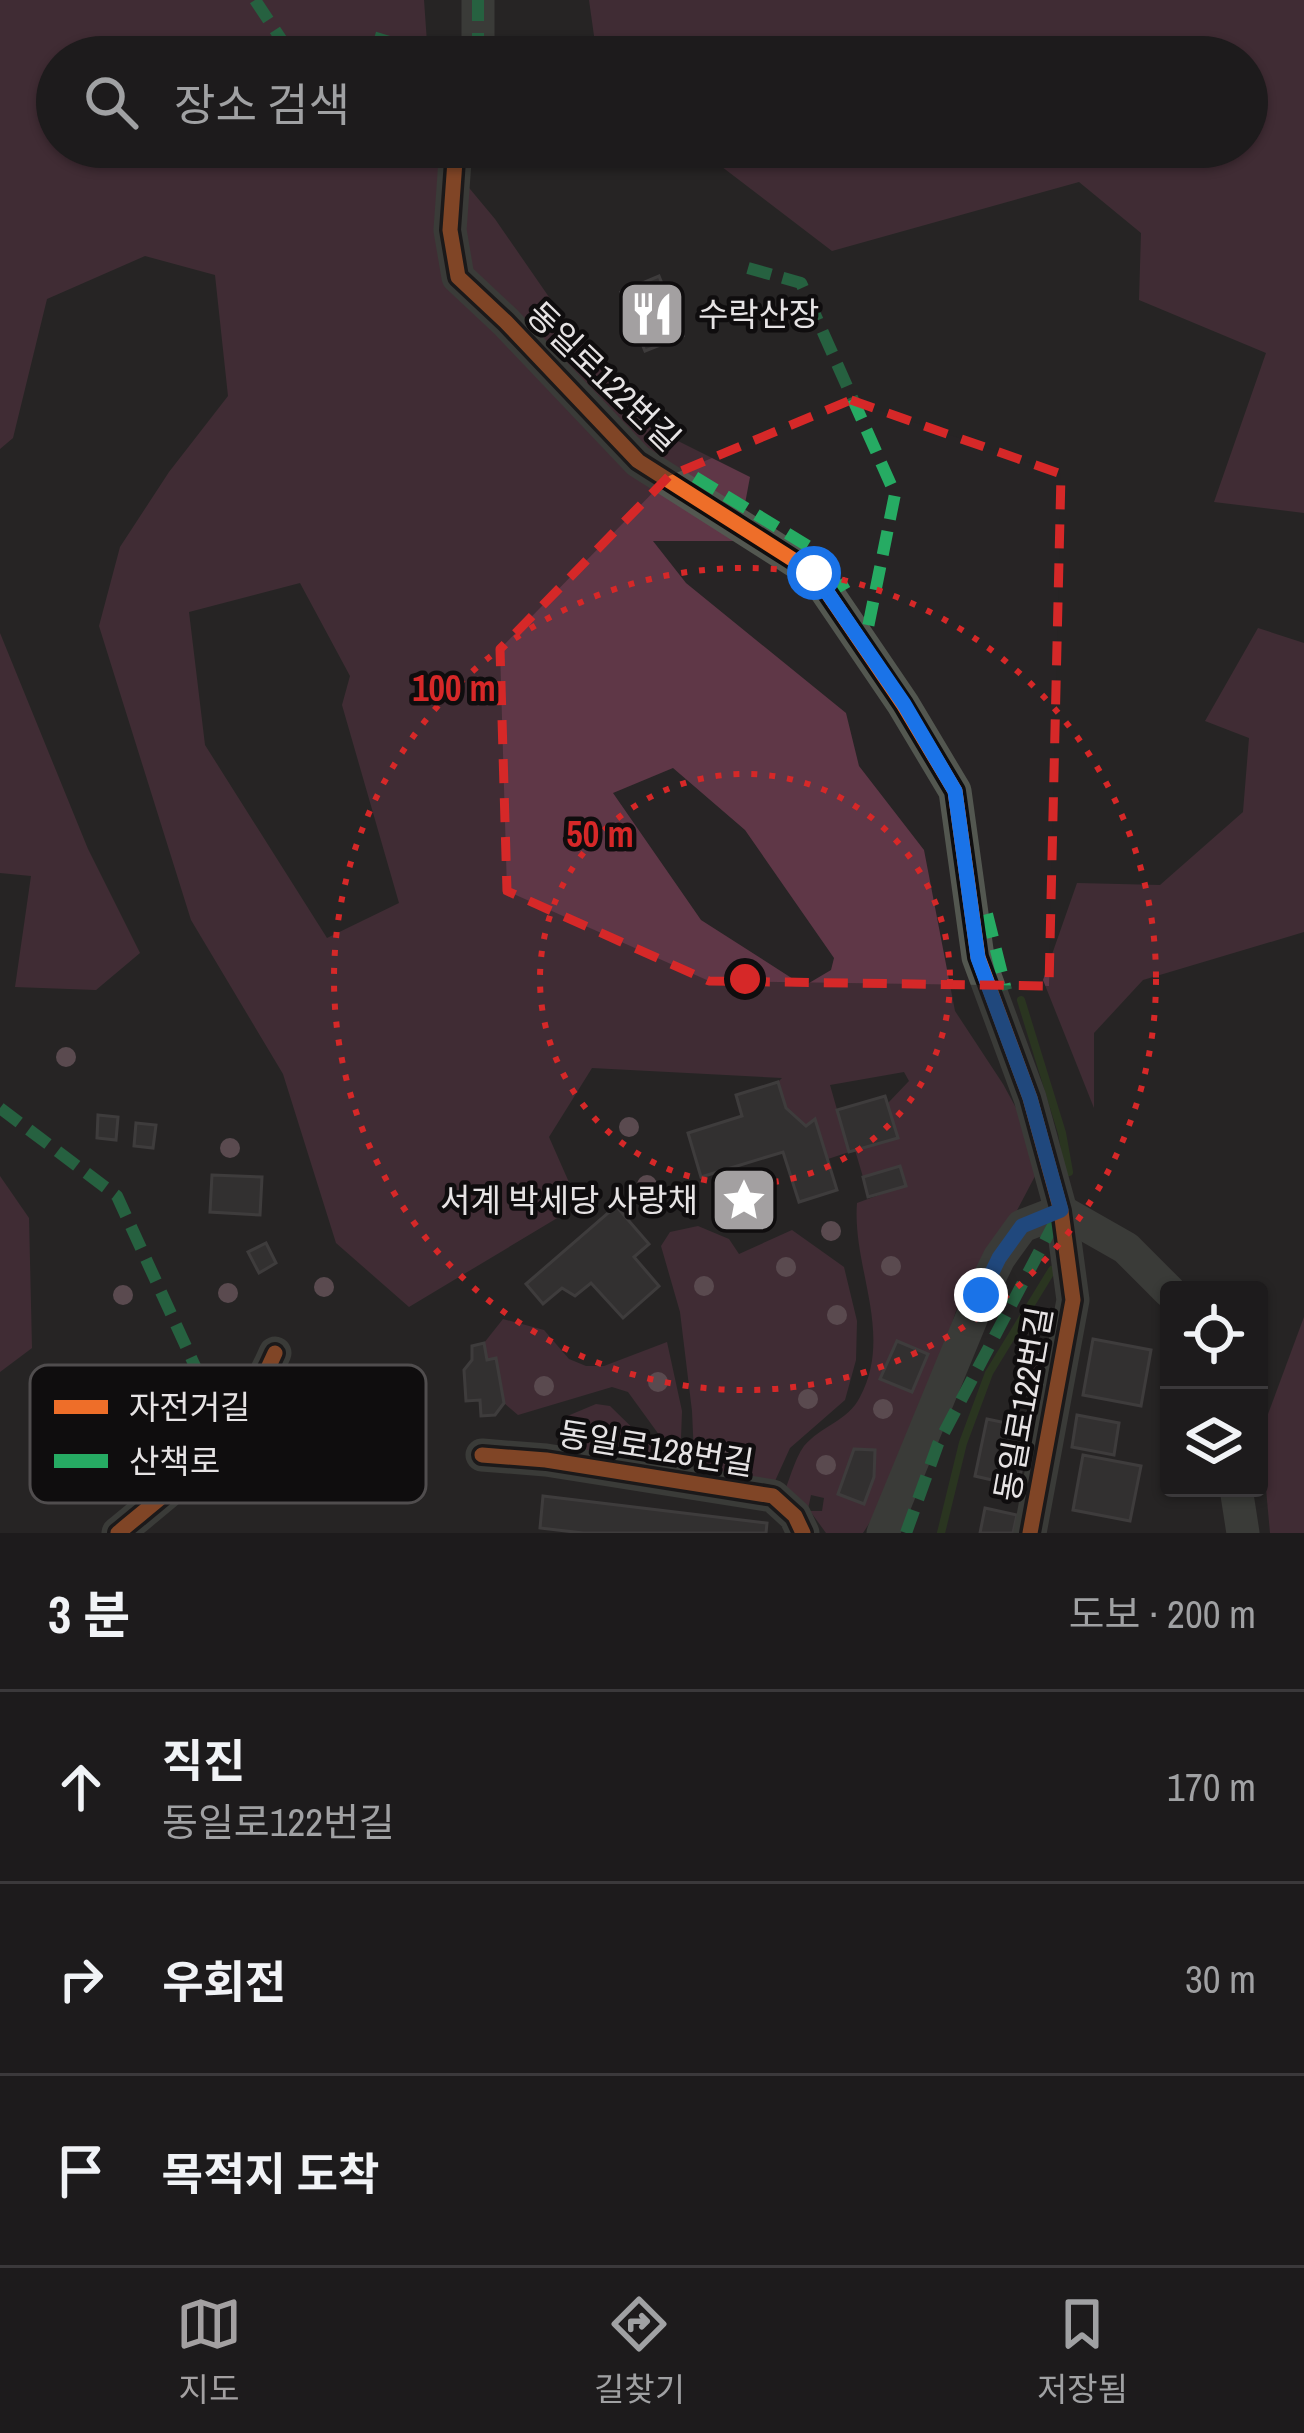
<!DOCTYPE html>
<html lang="ko">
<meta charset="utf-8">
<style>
:root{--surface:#1d1b1c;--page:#252425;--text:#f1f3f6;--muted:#a0a1a3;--line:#3b393b;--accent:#a3a0a1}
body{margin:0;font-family:"Archivo Narrow","Noto Sans KR",sans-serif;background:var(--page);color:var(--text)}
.controls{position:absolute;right:36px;bottom:36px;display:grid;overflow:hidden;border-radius:12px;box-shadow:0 3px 9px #0004}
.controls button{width:108px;height:108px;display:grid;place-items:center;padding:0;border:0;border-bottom:3px solid var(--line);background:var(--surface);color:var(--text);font:60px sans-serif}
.stop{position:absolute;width:36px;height:36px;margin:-27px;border:9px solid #1a73e8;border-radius:50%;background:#fff}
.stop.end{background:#1a73e8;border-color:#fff;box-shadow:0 3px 12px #0008}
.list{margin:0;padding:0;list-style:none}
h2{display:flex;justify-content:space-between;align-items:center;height:156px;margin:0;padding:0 48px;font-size:51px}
h2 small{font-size:39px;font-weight:400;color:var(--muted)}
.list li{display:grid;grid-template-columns:78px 1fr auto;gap:36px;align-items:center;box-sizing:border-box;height:192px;padding:0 48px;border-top:3px solid var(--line)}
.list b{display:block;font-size:45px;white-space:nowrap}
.list p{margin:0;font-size:39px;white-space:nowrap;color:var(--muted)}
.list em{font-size:39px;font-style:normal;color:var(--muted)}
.icon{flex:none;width:66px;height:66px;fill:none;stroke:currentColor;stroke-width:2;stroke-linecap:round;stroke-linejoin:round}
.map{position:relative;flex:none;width:1304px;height:1533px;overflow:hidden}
.search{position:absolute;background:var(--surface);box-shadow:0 3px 9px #0004;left:36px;right:36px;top:36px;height:132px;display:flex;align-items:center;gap:30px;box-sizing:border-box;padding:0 42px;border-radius:66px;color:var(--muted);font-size:45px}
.sheet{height:732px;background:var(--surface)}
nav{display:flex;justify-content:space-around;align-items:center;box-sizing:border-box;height:168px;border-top:3px solid var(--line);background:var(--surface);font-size:33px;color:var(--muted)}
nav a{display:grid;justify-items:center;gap:6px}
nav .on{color:var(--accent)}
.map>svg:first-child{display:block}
</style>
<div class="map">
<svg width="1304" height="1533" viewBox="0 0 1304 1533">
<rect width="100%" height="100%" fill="#272425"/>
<g fill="#5f3747" fill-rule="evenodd">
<path d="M 0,0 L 424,0 L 428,57 L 57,57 L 57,147 L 435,147 L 495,219 L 578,339 L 650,427 L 750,477 L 738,541 L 653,541 L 686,583 L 846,713 L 859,766 L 924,850 L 955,1011 L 1003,1084 L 1044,1159 L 1005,1233 L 965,1284 L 946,1341 L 876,1513 L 863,1533 L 826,1533 L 810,1511 L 822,1511 L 824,1498 L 811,1495 L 808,1509 L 782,1498 C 789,1482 794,1460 804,1446 C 821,1426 848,1421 860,1397 C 894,1333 852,1268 857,1203 L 906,1185 L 900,1166 L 863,1177 L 855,1150 L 897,1138 L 888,1103 L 909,1081 L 904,1072 L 830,1085 L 849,1152 L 828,1159 L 815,1120 L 806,1126 L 786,1108 L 778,1082 L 782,1078 L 592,1068 L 549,1137 L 579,1205 L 409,1307 L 336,1243 L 283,1074 L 191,920 L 99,626 L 120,547 L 169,472 L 228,396 L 215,275 L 145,256 L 47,299 L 13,438 L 0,449 ZM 300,583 L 350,676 L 342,705 L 399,903 L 327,938 L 205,745 L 189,612 ZM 673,768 L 745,830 L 834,958 L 831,970 L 804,986 L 701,920 L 613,793 Z"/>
<path d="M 589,0 L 1304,0 L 1304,513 L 1214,502 L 1266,353 L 1139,300 L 1141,233 L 1079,182 L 832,251 L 696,147 L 1247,147 L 1247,57 L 597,57 Z"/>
<path d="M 1258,628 L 1304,643 L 1304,932 L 1143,980 L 1094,1033 L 1094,1108 L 1043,980 L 1077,883 L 1160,885 L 1243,812 L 1249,738 L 1205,721 Z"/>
<path d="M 0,633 L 88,849 L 140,953 L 96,990 L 15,987 L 31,876 L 0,873 Z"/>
<path d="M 0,1176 L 29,1218 L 32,1348 L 0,1372 Z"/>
<path d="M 698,1226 L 729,1239 L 739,1254 L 792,1230 L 844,1267 L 857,1321 L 856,1360 L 845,1400 L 790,1448 L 770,1492 L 695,1477 L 692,1411 L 680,1312 L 661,1246 L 670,1232 Z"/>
<path d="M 1304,1317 L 1304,1533 L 1270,1533 L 1261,1433 Z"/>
<path d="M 503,1319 L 544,1330 L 569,1359 L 586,1366 L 604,1366 L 667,1342 L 682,1411 L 681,1438 L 665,1443 L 628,1392 L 612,1387 L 518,1415 L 504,1403 L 496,1359 L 487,1360 L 484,1343 Z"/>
<path d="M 596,1404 L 610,1406 L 655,1450 L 682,1462 L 681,1475 L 571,1455 L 574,1426 L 565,1417 Z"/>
</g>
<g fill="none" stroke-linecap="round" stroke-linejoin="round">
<g stroke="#304a1c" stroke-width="8">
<path d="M 1021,1000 L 1062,1133 L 1069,1172"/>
<path d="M 941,1533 L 963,1443 L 989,1373 L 1052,1270"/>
</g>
</g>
<g fill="#413e3f" stroke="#5c595a" stroke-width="3">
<path d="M 659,276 L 683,336 L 645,351 L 621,292 Z"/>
<path d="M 778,1082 L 786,1108 L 806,1126 L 815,1119 L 837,1190 L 799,1202 L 783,1152 L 701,1177 L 688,1133 L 742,1116 L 736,1095 Z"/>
<path d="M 885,1096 L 898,1138 L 849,1152 L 837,1110 Z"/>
<path d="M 98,1115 L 118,1117 L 116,1140 L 97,1138 Z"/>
<path d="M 136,1123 L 156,1125 L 153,1148 L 134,1146 Z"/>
<path d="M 900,1166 L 906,1186 L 868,1197 L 863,1177 Z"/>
<path d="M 212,1175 L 262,1177 L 260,1215 L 210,1212 Z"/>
<path d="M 616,1206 L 649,1244 L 634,1257 L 659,1286 L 623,1318 L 591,1283 L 575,1296 L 562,1288 L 543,1304 L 526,1284 Z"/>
<path d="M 266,1243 L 276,1263 L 259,1273 L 248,1252 Z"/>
<path d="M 1093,1339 L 1151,1350 L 1141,1406 L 1083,1395 Z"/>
<path d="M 897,1341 L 928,1354 L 912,1392 L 880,1379 Z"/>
<path d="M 484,1343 L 487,1360 L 496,1358 L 504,1403 L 495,1415 L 481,1416 L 480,1400 L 466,1401 L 464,1370 L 472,1360 L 472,1346 Z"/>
<path d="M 1077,1415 L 1119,1423 L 1114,1455 L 1072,1447 Z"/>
<path d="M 987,1419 L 1030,1428 L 1018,1486 L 975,1476 Z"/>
<path d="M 854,1449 L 875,1450 L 874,1477 L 864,1504 L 838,1494 Z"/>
<path d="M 1083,1455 L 1141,1466 L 1130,1521 L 1073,1510 Z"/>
<path d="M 543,1496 L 767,1523 L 766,1533 L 583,1533 L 540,1528 Z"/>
<path d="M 985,1508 L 1017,1515 L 1013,1533 L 980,1533 Z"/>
</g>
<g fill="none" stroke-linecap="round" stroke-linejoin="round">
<g stroke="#535750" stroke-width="33">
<path d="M 478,57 L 478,0"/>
<path d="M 456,147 L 450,230 L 458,277 L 506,322 L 638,461 L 814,573 L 903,704 L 955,791 L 978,957 L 1030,1098 L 1061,1211 L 1073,1300 L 1030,1533"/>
<path d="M 482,1455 L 546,1460 L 773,1496 L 795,1516 L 803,1533"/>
<path d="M 1236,1488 L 1243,1533"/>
<path d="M 118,1533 C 190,1473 236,1442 275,1353"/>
<path d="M 883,1533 L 981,1295 L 999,1258 L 1022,1226 L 1061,1211 L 1126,1248 L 1169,1291"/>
</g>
<g stroke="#26ab63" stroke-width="12" stroke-dasharray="24 12" stroke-linecap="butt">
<path d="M 255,0 L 293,57"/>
<path d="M 347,57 L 369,36 L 439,57"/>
<path d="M 478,57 L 478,0"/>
<path d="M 748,268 L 801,283 L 895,494 L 864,647"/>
<path d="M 695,477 L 826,557 L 845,590"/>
<path d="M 987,914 L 1006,990"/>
<path d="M 0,1108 L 117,1196 L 227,1436"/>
<path d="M 906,1533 L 938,1444 L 1058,1216"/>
</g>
<g stroke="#0f0d0e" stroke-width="22">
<g id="cycleway">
<path d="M 456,147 L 450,230 L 458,277 L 506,322 L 638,461 L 814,573 L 903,704 L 955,791 L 978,957 L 1030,1098 L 1061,1211 L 1073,1300 L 1030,1533"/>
<path d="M 482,1455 L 546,1460 L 773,1496 L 795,1516 L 803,1533"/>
<path d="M 118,1533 C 190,1473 236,1442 275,1353"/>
</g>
</g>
<use href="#cycleway" stroke="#ee6e29" stroke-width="15"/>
</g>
<g fill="#997984">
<circle cx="66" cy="1057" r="10"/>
<circle cx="629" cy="1127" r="10"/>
<circle cx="230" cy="1148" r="10"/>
<circle cx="647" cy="1185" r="10"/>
<circle cx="831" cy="1231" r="10"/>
<circle cx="891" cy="1266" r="10"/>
<circle cx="786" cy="1267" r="10"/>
<circle cx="704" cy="1286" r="10"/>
<circle cx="324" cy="1287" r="10"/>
<circle cx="228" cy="1293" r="10"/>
<circle cx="123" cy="1295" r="10"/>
<circle cx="837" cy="1315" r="10"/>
<circle cx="1034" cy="1362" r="10"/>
<circle cx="658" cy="1382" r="10"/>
<circle cx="544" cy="1386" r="10"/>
<circle cx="808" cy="1399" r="10"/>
<circle cx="883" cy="1409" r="10"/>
<circle cx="731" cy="1453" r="10"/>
<circle cx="826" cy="1465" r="10"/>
</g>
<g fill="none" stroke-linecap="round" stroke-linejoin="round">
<path stroke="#1a73e8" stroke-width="15" d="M 814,573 L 904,704 L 955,791 L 978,958 L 1030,1098 L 1061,1210 L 1022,1226 L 999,1258 L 981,1295"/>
</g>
<path d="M0 0H1304V1533H0ZM 851,400 L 1061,474 L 1049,986 L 709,981 L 507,891 L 500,649 L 669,476 Z" fill="#272425" fill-opacity=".55" fill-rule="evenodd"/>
<path fill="none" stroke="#d62828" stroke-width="9" stroke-dasharray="24 15" stroke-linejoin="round" d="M 851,400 L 1061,474 L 1049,986 L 709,981 L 507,891 L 500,649 L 669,476 Z"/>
<g fill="none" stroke="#d62828" stroke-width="6" stroke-dasharray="6 12">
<circle cx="745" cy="979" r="205"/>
<circle cx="745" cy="979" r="411"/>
</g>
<defs>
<g id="restaurant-square" transform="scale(3.45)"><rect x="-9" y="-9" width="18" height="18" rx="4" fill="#a3a0a1" stroke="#0f0d0e"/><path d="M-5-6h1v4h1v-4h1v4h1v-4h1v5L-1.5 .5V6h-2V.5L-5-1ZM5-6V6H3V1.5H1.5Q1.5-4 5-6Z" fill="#fff"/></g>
<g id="sight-square" transform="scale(3.45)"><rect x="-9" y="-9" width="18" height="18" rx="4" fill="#a3a0a1" stroke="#0f0d0e"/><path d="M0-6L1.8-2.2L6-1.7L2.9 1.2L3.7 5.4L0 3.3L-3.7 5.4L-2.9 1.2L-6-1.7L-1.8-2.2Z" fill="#fff"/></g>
</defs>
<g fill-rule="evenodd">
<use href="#restaurant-square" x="652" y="314"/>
<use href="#sight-square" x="744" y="1200"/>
</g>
<g text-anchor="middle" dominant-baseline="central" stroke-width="9" stroke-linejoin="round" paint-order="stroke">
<g font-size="33" fill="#e6e3e4" stroke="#0f0d0e" text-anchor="start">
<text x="698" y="314">수락산장</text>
<text x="698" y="1200" text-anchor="end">서계 박세당 사랑채</text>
</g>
<g font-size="33" fill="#e6e3e4" stroke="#0f0d0e">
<text transform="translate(604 376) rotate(44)">동일로122번길</text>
<text transform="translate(1023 1404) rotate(-80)">동일로122번길</text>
<text transform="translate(656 1448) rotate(9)">동일로128번길</text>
</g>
</g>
<rect x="30" y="1365" width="396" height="138" rx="18" fill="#0f0d0e" stroke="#504d4e" stroke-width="3"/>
<rect x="54" y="1400" width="54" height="14" fill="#ee6e29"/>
<rect x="54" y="1454" width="54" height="14" fill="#26ab63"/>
<g font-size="33" fill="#e6e3e4">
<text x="129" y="1419">자전거길</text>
<text x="129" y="1473">산책로</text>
</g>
<circle cx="745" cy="979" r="18" fill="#d62828" stroke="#0f0d0e" stroke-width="6"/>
<g font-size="36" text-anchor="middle" font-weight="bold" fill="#d62828" stroke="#0f0d0e" stroke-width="9" stroke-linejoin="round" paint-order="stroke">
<text x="454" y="701">100 m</text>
<text x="600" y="847">50 m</text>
</g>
</svg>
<div class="controls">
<button><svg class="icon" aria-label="locate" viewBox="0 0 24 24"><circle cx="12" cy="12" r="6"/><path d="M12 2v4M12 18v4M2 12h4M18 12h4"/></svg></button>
<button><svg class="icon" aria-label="layers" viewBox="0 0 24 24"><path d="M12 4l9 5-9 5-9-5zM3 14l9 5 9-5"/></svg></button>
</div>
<div class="stop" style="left:814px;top:573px"></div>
<div class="stop end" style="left:981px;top:1295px"></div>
<div class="search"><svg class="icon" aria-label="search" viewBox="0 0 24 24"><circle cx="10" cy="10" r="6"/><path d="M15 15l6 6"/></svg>장소 검색</div>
</div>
<section class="sheet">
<h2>3 분<small>도보 · 200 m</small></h2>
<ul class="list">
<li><svg class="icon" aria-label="ahead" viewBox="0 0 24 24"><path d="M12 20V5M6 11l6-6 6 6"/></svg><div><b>직진</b><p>동일로122번길</p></div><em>170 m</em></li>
<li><svg class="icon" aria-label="right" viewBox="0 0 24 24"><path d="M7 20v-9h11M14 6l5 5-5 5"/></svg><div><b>우회전</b></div><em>30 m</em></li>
<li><svg class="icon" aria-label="arrive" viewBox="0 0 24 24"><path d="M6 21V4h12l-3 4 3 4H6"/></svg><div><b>목적지 도착</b></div></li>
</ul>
</section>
<nav>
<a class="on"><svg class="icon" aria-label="map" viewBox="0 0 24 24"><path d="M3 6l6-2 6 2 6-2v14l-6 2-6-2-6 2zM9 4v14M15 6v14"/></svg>지도</a>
<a><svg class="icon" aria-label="directions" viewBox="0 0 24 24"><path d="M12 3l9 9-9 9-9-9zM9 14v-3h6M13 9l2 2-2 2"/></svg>길찾기</a>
<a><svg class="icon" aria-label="saved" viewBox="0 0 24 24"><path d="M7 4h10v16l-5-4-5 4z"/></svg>저장됨</a>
</nav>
